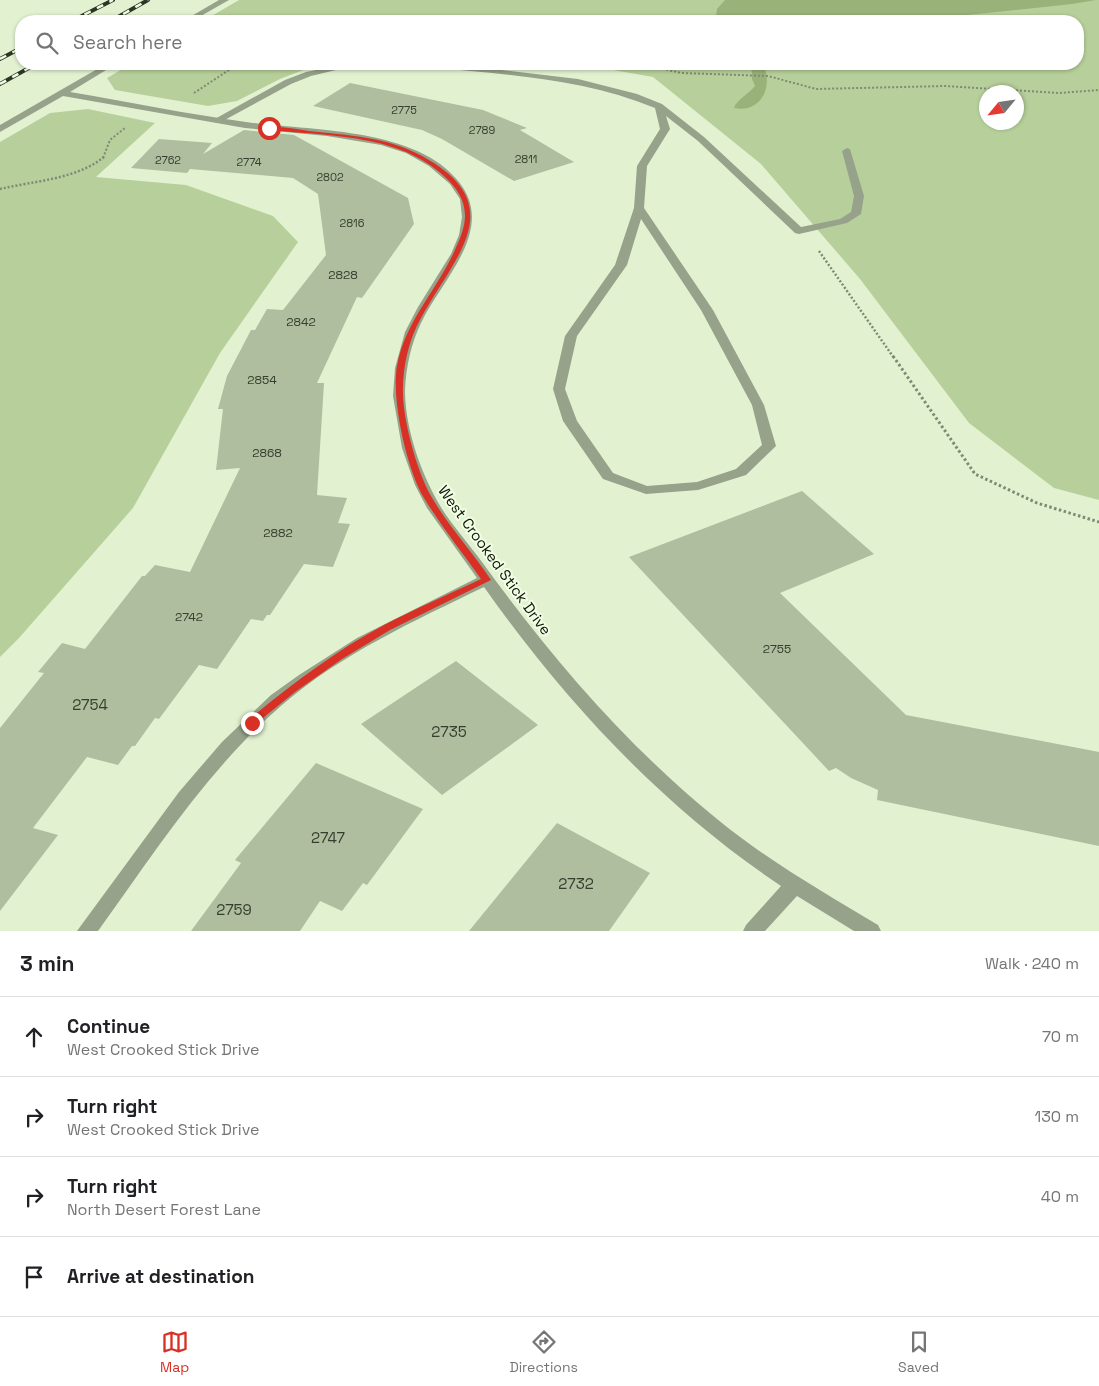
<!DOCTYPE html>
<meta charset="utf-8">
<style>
:root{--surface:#fff;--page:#f2f2f2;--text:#202124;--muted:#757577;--line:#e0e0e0;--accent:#d93025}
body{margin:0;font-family:"Space Grotesk",sans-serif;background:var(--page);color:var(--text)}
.compass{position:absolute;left:979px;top:85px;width:45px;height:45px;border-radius:50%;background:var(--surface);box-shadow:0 1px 4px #0004;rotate:241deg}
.stop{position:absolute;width:15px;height:15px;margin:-11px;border:4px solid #d93025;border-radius:50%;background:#fff}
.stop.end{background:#d93025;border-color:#fff;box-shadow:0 1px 5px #0008}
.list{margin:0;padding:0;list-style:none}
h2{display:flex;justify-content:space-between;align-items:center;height:65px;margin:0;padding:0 20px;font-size:21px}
h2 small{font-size:16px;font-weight:400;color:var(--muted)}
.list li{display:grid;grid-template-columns:32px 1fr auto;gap:15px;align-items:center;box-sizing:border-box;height:80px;padding:0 20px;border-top:1px solid var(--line)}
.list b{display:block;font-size:19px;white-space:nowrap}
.list p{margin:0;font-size:16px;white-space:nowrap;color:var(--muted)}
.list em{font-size:16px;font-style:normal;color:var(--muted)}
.icon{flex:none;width:28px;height:28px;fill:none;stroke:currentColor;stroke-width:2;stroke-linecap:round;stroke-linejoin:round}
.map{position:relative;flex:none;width:1099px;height:931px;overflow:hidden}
.search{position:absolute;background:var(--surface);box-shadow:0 1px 4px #0004;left:15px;right:15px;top:15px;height:55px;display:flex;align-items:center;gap:12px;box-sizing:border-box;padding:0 18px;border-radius:20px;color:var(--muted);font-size:19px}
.sheet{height:385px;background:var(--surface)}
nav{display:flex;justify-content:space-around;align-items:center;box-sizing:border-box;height:70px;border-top:1px solid var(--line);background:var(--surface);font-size:14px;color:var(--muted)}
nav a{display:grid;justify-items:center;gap:2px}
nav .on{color:var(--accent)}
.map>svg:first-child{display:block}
</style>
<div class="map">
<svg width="1099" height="931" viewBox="0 0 1099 931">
<rect width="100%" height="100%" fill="#e2f2d1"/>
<g fill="#b7d09b" fill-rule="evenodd">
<path d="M 239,0 L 1099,0 L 1099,500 L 1054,488 L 969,423 L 860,279 L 761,164 L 653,77 L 579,64 L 1078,64 L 1078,21 L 203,21 ZM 986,92 L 1016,92 L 1016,122 L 986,122 Z"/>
<path d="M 131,64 L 319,64 L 280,79 L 237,101 L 208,106 L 115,90 L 107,78 Z"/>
<path d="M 88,109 L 155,123 L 96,177 L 186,185 L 273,216 L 298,242 L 220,353 L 133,508 L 19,638 L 0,657 L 0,142 L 50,113 Z"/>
</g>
<g fill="#98b27a">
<path d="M 725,0 L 1096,0 L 1072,4 L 910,21 L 720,21 L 716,18 L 717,9 Z"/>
<path d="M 748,64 L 763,64 C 774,86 761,114 734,108 C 737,99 749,94 755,86 L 752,79 L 752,72 Z"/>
</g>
<g fill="#aebe9e">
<path d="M 350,83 L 483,110 L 527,128 L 520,130 L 574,162 L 514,181 L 442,139 L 422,130 L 313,106 Z"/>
<path d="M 244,130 L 294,135 L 408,198 L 414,224 L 362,298 L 357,297 L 317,383 L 324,383 L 317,495 L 347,498 L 338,523 L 350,524 L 333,567 L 304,564 L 270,615 L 267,615 L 263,621 L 251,619 L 217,669 L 199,665 L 159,719 L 155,718 L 135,746 L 132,746 L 118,765 L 87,757 L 33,828 L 58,835 L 0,911 L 0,728 L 44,673 L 38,672 L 62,643 L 85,649 L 142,576 L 145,576 L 155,565 L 190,572 L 240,468 L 216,470 L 223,409 L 218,409 L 227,376 L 251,330 L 255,330 L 267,309 L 283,310 L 326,255 L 318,194 L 293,178 L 190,169 L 187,173 L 131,168 L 159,139 L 212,143 L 203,154 Z"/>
<path d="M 802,491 L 874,554 L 780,593 L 906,715 L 1099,752 L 1099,846 L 877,800 L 878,790 L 851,778 L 836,768 L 829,771 L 629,557 Z"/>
<path d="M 456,661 L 538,725 L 442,795 L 361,724 Z"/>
<path d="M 316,763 L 423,809 L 367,885 L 363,883 L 342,911 L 320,901 L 300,931 L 191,931 L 241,863 L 235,860 Z"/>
<path d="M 557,823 L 650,873 L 609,931 L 469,931 Z"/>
</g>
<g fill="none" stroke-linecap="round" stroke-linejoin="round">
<g stroke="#7f8a74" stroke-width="2" stroke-dasharray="2 2" stroke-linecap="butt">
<path d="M 643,64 L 681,73 L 768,76 L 816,89 L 945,86 L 1059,93 L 1099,90"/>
<path d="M 194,93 L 238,64"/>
<path d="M 103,158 L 110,140 L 125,128"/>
</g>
<g stroke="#7f8a74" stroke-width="2.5" stroke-dasharray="2 2" stroke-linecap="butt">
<path d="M 0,189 C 34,181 77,179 104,157"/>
<path d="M 819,251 L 894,358"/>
</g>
<path stroke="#7f8a74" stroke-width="3" stroke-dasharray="2.5 2.5" stroke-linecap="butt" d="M 893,356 L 975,474 L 1037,503 L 1099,522"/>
<g fill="#96a28a" fill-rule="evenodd">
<path d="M 346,64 L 361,64 L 311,76 L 291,84 L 221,122 L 218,123 L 213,120 L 285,80 L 306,72 Z"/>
<path d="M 426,64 L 450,64 L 578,79 L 637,94 L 662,104 L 704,137 L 801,227 L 840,219 L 851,212 L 854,196 L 842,151 L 847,148 L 850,149 L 864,196 L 861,214 L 847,223 L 799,234 L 795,233 L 698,141 L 666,116 L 670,129 L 647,166 L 644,208 L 713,310 L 764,405 L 776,446 L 746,475 L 698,490 L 646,494 L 603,479 L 563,421 L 553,389 L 565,336 L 615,265 L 634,208 L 637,166 L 660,129 L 655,108 C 583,78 506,75 430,67 ZM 641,219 L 701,310 L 752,405 L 762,445 L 736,469 L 697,482 L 647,486 L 613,473 L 577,421 L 565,389 L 577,336 L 627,265 Z"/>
</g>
<g fill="#96a28a" fill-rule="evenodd">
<path d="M 219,0 L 229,0 L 192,21 L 183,21 Z"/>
<path d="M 106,64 L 116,64 L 70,92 C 129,102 187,114 246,122 C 310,131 416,127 459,182 C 497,230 441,280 421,323 C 411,344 406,367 405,390 C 405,425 418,464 434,495 C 446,519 466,540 482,562 C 550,656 627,746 717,819 C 767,860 823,892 878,925 L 881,931 L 854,931 L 797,896 L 765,931 L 743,931 L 746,925 L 781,886 C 663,807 566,703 484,587 C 414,621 341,654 282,705 C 208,769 155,852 98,931 L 77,931 L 179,792 L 222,742 L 271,695 L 299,675 L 357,638 L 477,578 L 427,508 L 415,485 L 402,448 L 393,396 L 395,368 L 405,332 L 418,307 L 451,254 L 459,235 L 462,217 L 460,199 L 450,184 L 429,166 L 406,153 L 381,145 L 327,136 L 245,128 L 63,96 L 0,132 L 0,125 Z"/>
</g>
<g stroke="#2e3526" stroke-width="4">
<g id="rail">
<path d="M 72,21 L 113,0"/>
<path d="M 111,21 L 148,0"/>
<path d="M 0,59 L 21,48"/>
<path d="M 0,84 L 36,64"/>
</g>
</g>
<use href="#rail" stroke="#f1fee4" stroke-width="2.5" stroke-dasharray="7" stroke-linecap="butt"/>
</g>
<path fill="#d93025" d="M 267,127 C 281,126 295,129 309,131 C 347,135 388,137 422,156 C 512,205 455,256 421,318 C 408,341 402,370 403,395 C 404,424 417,471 431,496 C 448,526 472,551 491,580 L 390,630 L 342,659 L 295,692 L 252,727 L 247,723 L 248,720 C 291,685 335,651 384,625 C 415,609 449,594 481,579 C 462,552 441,526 424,498 C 407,470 391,399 397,366 C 405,322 436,291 454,252 C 459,241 465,228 465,216 C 465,200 457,188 445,177 C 400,134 328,136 269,130 Z"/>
<g text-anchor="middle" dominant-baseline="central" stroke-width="4" stroke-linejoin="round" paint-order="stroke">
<g font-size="11" fill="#363e2e">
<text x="404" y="110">2775</text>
<text x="482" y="130">2789</text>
<text x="526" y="159">2811</text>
<text x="168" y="160">2762</text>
<text x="249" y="162">2774</text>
<text x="330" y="177">2802</text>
<text x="352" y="223">2816</text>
</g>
<g font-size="12" fill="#363e2e">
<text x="343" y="275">2828</text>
<text x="301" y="322">2842</text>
<text x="262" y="380">2854</text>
<text x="267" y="453">2868</text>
<text x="278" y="533">2882</text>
<text x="189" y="617">2742</text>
<text x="777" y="649">2755</text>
</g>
<g font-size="15" fill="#0e1308" stroke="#f1fee4">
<text transform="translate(495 560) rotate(54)">West Crooked Stick Drive</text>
</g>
<g font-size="15" fill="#363e2e">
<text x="90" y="704">2754</text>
<text x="449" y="731">2735</text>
<text x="328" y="837">2747</text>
<text x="576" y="883">2732</text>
<text x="234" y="909">2759</text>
</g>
</g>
</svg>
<svg class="compass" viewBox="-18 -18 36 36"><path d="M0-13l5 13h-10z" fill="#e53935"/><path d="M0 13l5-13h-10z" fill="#757577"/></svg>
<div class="stop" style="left:269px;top:128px"></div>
<div class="stop end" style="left:252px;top:723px"></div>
<div class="search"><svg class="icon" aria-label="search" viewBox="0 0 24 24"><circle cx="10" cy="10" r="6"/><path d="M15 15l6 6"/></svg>Search here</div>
</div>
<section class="sheet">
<h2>3 min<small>Walk · 240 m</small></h2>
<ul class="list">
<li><svg class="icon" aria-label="ahead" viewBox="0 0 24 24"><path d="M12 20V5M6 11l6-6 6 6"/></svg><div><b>Continue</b><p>West Crooked Stick Drive</p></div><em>70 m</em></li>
<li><svg class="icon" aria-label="right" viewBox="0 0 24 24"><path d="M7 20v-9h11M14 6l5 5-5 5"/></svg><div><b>Turn right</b><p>West Crooked Stick Drive</p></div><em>130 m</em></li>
<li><svg class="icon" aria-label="right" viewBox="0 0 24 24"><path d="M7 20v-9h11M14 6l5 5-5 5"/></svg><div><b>Turn right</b><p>North Desert Forest Lane</p></div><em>40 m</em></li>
<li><svg class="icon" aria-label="arrive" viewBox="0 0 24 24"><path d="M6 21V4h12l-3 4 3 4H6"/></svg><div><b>Arrive at destination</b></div></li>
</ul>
</section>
<nav>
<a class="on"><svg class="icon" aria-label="map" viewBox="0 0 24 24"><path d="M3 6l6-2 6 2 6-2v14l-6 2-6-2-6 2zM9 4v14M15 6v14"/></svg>Map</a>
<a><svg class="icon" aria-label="directions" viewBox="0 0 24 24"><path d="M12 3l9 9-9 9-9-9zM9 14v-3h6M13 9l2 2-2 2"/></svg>Directions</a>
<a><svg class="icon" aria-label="saved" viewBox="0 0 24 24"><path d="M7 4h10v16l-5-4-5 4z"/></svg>Saved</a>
</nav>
